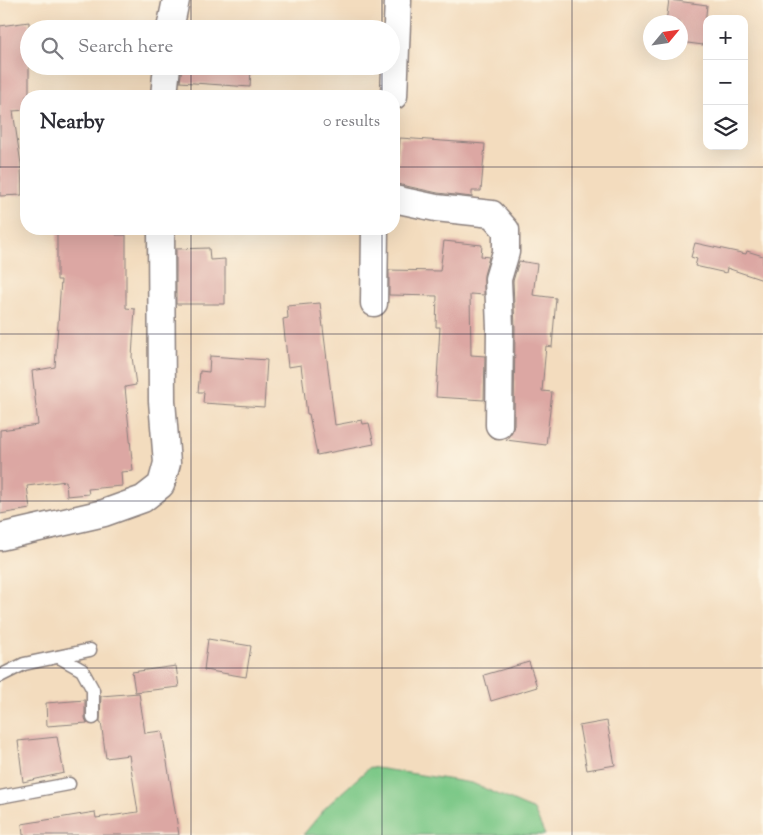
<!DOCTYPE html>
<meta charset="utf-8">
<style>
:root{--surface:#fff;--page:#f7f7f7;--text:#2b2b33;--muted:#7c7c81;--line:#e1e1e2}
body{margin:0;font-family:"Sorts Mill Goudy",serif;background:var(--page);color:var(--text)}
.controls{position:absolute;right:15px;top:15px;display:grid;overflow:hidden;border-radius:10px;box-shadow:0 5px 20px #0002}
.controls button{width:45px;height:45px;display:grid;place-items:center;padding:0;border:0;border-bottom:1px solid var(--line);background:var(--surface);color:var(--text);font:25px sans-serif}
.compass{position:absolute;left:643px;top:15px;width:45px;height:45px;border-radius:50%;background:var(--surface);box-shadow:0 5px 20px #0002;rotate:61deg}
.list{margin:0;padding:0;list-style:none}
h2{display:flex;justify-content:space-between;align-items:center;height:65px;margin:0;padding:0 20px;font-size:21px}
h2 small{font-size:16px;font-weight:400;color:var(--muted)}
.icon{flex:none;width:28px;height:28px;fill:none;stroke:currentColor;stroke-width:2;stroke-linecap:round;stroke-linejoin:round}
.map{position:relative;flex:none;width:763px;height:835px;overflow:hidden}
.search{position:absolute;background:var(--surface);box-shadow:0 5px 20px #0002;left:20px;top:20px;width:380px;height:55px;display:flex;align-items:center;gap:12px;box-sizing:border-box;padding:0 18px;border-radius:28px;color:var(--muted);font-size:19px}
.panel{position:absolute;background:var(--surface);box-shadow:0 5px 20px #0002;left:20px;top:90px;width:380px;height:145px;border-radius:20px}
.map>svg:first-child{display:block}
</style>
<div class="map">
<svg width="763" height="835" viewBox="0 0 763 835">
<rect width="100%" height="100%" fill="#fcf5e5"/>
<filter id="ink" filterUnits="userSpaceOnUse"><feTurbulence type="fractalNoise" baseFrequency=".02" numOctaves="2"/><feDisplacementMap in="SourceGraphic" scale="10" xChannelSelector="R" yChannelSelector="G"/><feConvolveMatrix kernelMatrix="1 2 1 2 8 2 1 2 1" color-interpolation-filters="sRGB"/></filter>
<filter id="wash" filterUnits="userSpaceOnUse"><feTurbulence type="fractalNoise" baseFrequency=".0096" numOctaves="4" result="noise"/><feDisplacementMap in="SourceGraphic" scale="20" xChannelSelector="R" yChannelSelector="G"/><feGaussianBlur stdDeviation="1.12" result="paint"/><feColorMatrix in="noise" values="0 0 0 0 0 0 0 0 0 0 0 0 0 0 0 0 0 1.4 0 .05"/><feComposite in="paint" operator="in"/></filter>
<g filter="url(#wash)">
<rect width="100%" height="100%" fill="#f3dcbe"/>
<path fill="#7bc887" stroke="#4e7561" d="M 370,767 L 472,783 L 534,810 L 545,835 L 303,835 L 327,806 Z"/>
<g id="blocks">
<g fill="#dca7a3">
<path d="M 669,0 L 707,5 L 703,45 L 680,42 L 680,22 L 666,22 Z"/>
<path d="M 29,22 L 29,96 L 26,96 L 26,110 L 13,111 L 21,164 L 22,195 L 0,196 L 0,26 Z"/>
<path d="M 182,66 L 251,68 L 250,87 L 180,82 Z"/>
<path d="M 400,138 L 485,144 L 481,191 L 472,191 L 472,197 L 438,193 L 397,184 Z"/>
<path d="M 88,229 L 116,229 L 116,235 L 126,235 L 126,308 L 135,309 L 132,357 L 136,385 L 125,387 L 133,471 L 121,472 L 122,486 L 88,489 L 89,494 L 67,496 L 66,481 L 27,486 L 30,509 L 0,514 L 0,430 L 38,425 L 32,371 L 55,367 L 61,280 L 57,280 L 57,232 L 88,232 Z"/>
<path d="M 444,241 L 482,245 L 481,256 L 489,257 L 484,275 L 484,295 L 470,294 L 471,355 L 485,356 L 484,400 L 436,397 L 440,327 L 436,327 L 437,296 L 389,295 L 389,270 L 440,271 Z"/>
<path d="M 695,243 L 746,254 L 747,251 L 763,256 L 763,280 L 727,268 L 726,273 L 695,266 L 697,259 L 691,257 Z"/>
<path d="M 209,248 L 210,260 L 225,259 L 225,304 L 176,304 L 176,249 Z"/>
<path d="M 519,261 L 537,264 L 533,295 L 556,298 L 552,347 L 546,346 L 542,391 L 552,392 L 546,445 L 506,440 L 512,432 L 514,425 L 515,328 L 513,281 Z"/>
<path d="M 320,303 L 335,425 L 362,420 L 363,424 L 369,423 L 374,444 L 317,455 L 309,414 L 307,414 L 301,365 L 288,367 L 283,319 L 288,318 L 287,306 Z"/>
<path d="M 210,356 L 267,360 L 264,407 L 203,403 L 204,392 L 198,392 L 200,371 L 209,372 Z"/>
<path d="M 208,639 L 251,646 L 246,677 L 204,670 Z"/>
<path d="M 529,662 L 537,687 L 491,701 L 484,675 Z"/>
<path d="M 176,666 L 179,687 L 135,692 L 132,672 Z"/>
<path d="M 139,693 L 145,733 L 162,731 L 179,835 L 23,835 L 22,824 L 95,812 L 96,818 L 138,812 L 129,755 L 106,758 L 101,722 L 100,722 L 101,696 Z"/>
<path d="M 85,700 L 85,718 L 87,723 L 47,726 L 46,703 Z"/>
<path d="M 607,721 L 615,765 L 587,770 L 579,726 Z"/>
<path d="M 57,737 L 64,773 L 23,782 L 18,741 Z"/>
</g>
</g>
</g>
<g filter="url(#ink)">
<use href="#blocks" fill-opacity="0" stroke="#8a7f7c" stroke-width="1"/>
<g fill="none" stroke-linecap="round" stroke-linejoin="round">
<g stroke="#8a7f7c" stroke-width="15">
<g id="service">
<path d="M 59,657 L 82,670 L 93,690 L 93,718"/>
<path d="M 0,676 L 24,664 L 90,650"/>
<path d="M 0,797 L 69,784"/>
</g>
</g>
<g stroke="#8a7f7c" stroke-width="29">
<g id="minor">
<path d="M 170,29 L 176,0"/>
<path d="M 164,96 L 167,66"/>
<path d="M 394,96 L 398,0"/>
<path d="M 394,199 L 436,208 L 492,214 L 506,230 L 506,252 L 498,279 L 500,328 L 499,425"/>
<path d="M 374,303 L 375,229"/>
<path d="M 0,537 L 104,513 L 143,499 L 161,485 L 167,463 L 162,401 L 161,229"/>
</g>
</g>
<use href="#service" stroke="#fff" stroke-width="12"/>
<use href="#minor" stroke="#fff" stroke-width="26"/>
</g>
</g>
<path fill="none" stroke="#22223b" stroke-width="1" stroke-opacity="0.55" d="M 191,0 L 191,29M 382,0 L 382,29M 572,0 L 572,835M 191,66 L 191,96M 382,66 L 382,96M 0,167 L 26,167M 394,167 L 763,167M 191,229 L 191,835M 382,229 L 382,835M 0,334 L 763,334M 0,501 L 763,501M 0,668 L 763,668"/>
</svg>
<div class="controls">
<button>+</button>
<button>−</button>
<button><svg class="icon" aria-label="layers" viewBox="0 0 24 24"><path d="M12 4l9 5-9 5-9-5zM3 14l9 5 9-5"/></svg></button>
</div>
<svg class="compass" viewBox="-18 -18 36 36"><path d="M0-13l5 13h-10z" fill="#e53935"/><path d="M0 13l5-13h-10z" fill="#7c7c81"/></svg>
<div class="search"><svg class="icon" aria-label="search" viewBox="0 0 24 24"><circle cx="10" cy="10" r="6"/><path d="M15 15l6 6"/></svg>Search here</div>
<section class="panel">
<h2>Nearby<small>0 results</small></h2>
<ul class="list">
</ul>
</section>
</div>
